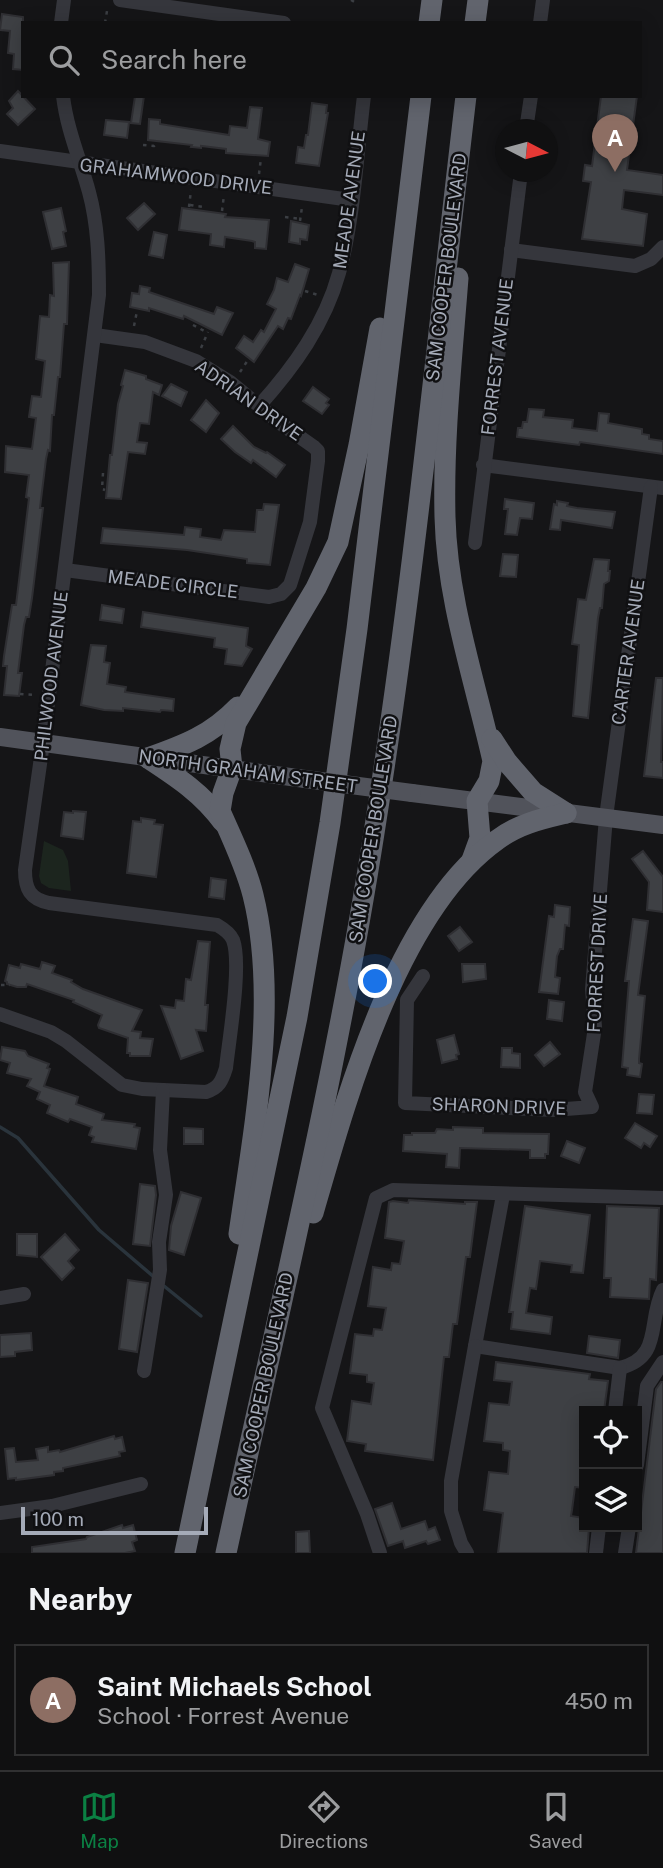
<!DOCTYPE html>
<meta charset="utf-8">
<style>
:root{--surface:#101011;--page:#1e1e1f;--text:#f1f3f6;--muted:#9c9d9f;--line:#303031;--accent:#0b8043}
body{margin:0;font-family:"Public Sans",sans-serif;background:var(--page);color:var(--text)}
.controls{position:absolute;right:21px;bottom:21px;display:grid;overflow:hidden;border-radius:0px;box-shadow:0 4px 18px #0003}
.controls button{width:63px;height:63px;display:grid;place-items:center;padding:0;border:0;border-bottom:2px solid var(--line);background:var(--surface);color:var(--text);font:35px sans-serif}
.compass{position:absolute;left:495px;top:119px;width:63px;height:63px;border-radius:50%;background:var(--surface);box-shadow:0 4px 18px #0003;rotate:96deg}
.scale{position:absolute;left:21px;bottom:18px;width:187px;box-sizing:border-box;padding-left:7px;border:4px solid #a5abb8;border-top:0;font-size:19px;line-height:24px;white-space:nowrap;color:#a5abb8;-webkit-text-stroke:5px #101012;paint-order:stroke}
.you{position:absolute;left:376px;top:982px;width:24px;height:24px;margin:-18px;border:5px solid #fff;border-radius:50%;background:#1a73e8;box-shadow:0 0 0 10px #1a73e833}
.badge{display:grid;place-items:center;width:46px;height:46px;border-radius:50%;background:var(--accent);color:#fff;font-size:23px;font-weight:700}
.pin{position:absolute;translate:-50% -58px;filter:drop-shadow(0 2px 4px #0008)}
.pin::after{content:'';position:absolute;top:37px;width:24px;height:21px;background:inherit;clip-path:polygon(0 0,100% 0,50% 100%)}
.list{margin:0;padding:0;list-style:none}
h2{display:flex;justify-content:space-between;align-items:center;height:91px;margin:0;padding:0 28px;font-size:30px}
h2 small{font-size:23px;font-weight:400;color:var(--muted)}
.list li{display:grid;grid-template-columns:46px 1fr auto;gap:21px;align-items:center;box-sizing:border-box;height:112px;margin:0 14px 14px;padding:0 14px;border:2px solid var(--line);border-radius:0px}
.list b{display:block;font-size:26px;white-space:nowrap}
.list p{margin:0;font-size:23px;white-space:nowrap;color:var(--muted)}
.list em{font-size:23px;font-style:normal;color:var(--muted)}
.icon{flex:none;width:38px;height:38px;fill:none;stroke:currentColor;stroke-width:2;stroke-linecap:round;stroke-linejoin:round}
.map{position:relative;flex:none;width:663px;height:1553px;overflow:hidden}
.search{position:absolute;background:var(--surface);box-shadow:0 4px 18px #0003;left:21px;right:21px;top:21px;height:77px;display:flex;align-items:center;gap:18px;box-sizing:border-box;padding:0 24px;border-radius:0px;color:var(--muted);font-size:26px}
.sheet{height:217px;background:var(--surface)}
nav{display:flex;justify-content:space-around;align-items:center;box-sizing:border-box;height:98px;border-top:2px solid var(--line);background:var(--surface);font-size:19px;color:var(--muted)}
nav a{display:grid;justify-items:center;gap:4px}
nav .on{color:var(--accent)}
.map>svg:first-child{display:block}
</style>
<div class="map">
<svg width="663" height="1553" viewBox="0 0 663 1553">
<rect width="100%" height="100%" fill="#151517"/>
<path fill="#1c251e" d="M 44,841 L 63,850 L 68,861 L 71,891 L 49,888 L 41,883 L 39,876 Z"/>
<g fill="none" stroke-linecap="round" stroke-linejoin="round">
<g stroke="#2a343c" stroke-width="3.5">
<path d="M 0,1127 L 18,1138 L 99,1230 L 154,1277"/>
<path d="M 164,1286 L 201,1316"/>
</g>
</g>
<g fill="#3e4044" stroke="#2f2f33" stroke-width="2">
<path d="M 2,14 L 23,17 L 23,70 L 13,69 L 14,54 L 8,53 L 10,31 L 0,30 Z"/>
<path d="M 18,91 L 35,109 L 18,125 L 7,114 L 13,108 L 9,101 Z"/>
<path d="M 135,96 L 144,96 L 140,124 L 131,123 Z"/>
<path d="M 601,96 L 637,96 L 627,170 L 663,175 L 663,195 L 624,190 L 622,209 L 647,214 L 643,246 L 582,239 L 591,182 L 583,181 L 585,165 L 592,166 Z"/>
<path d="M 312,103 L 327,105 L 326,113 L 328,113 L 319,166 L 296,163 L 298,147 L 304,148 L 306,135 L 308,135 Z"/>
<path d="M 250,107 L 262,108 L 258,139 L 270,142 L 268,156 L 226,153 L 226,149 L 201,146 L 201,148 L 191,147 L 192,145 L 148,140 L 149,119 L 160,120 L 160,124 L 229,135 L 230,126 L 247,128 Z"/>
<path d="M 106,120 L 129,122 L 127,138 L 104,135 Z"/>
<path d="M 144,203 L 155,214 L 138,230 L 127,218 Z"/>
<path d="M 61,208 L 66,231 L 63,232 L 66,246 L 52,249 L 43,212 Z"/>
<path d="M 182,208 L 226,214 L 225,217 L 269,220 L 266,249 L 255,248 L 255,242 L 252,241 L 225,237 L 224,247 L 210,245 L 211,234 L 179,230 Z"/>
<path d="M 291,221 L 309,225 L 307,240 L 300,239 L 300,244 L 289,242 Z"/>
<path d="M 154,232 L 167,235 L 163,258 L 149,255 Z"/>
<path d="M 69,262 L 67,324 L 64,324 L 60,377 L 58,377 L 54,415 L 52,415 L 50,451 L 48,450 L 46,459 L 40,508 L 43,508 L 32,598 L 29,617 L 26,617 L 24,625 L 18,673 L 22,673 L 19,696 L 4,695 L 7,666 L 3,666 L 4,656 L 12,605 L 16,605 L 29,498 L 26,497 L 29,475 L 5,472 L 6,446 L 32,449 L 36,418 L 29,417 L 32,396 L 41,397 L 45,361 L 36,359 L 40,316 L 49,317 L 50,295 L 54,296 L 53,263 Z"/>
<path d="M 295,264 L 309,269 L 301,296 L 300,295 L 291,319 L 288,318 L 283,329 L 278,326 L 254,362 L 236,348 L 244,336 L 253,342 L 261,330 L 264,332 L 276,309 L 267,304 L 274,290 L 277,278 L 288,282 Z"/>
<path d="M 140,286 L 150,288 L 149,292 L 214,314 L 217,307 L 233,313 L 222,335 L 184,316 L 183,319 L 149,308 L 149,311 L 130,307 L 132,293 L 139,294 Z"/>
<path d="M 125,370 L 146,376 L 146,379 L 162,385 L 159,395 L 153,392 L 149,424 L 140,423 L 137,442 L 147,443 L 145,454 L 128,452 L 121,499 L 106,498 L 110,455 L 112,455 L 118,404 L 123,386 L 121,385 Z"/>
<path d="M 171,384 L 187,392 L 181,406 L 162,396 Z"/>
<path d="M 313,387 L 329,399 L 326,403 L 329,405 L 322,414 L 303,401 Z"/>
<path d="M 206,400 L 219,413 L 206,432 L 191,420 Z"/>
<path d="M 529,409 L 544,410 L 543,417 L 573,420 L 572,428 L 597,431 L 599,413 L 609,414 L 608,423 L 642,429 L 642,434 L 649,435 L 649,439 L 663,441 L 663,454 L 580,442 L 579,445 L 517,437 L 518,428 L 522,428 L 523,422 L 527,422 Z"/>
<path d="M 233,426 L 254,447 L 266,453 L 267,452 L 285,465 L 276,477 L 253,460 L 251,463 L 235,452 L 221,439 Z"/>
<path d="M 505,499 L 534,503 L 532,519 L 520,518 L 517,535 L 505,534 L 508,509 L 504,509 Z"/>
<path d="M 557,501 L 568,503 L 567,506 L 577,508 L 615,512 L 612,528 L 561,520 L 560,530 L 550,529 L 554,504 L 557,505 Z"/>
<path d="M 264,504 L 279,505 L 270,565 L 247,563 L 247,559 L 187,550 L 101,543 L 103,528 L 184,535 L 185,527 L 201,529 L 200,537 L 221,540 L 224,530 L 255,532 L 257,510 L 263,510 Z"/>
<path d="M 503,554 L 518,555 L 516,577 L 500,576 Z"/>
<path d="M 594,559 L 609,560 L 608,571 L 610,571 L 609,581 L 604,584 L 602,608 L 600,608 L 598,618 L 588,718 L 573,716 L 579,645 L 572,644 L 578,599 L 586,600 Z"/>
<path d="M 102,605 L 124,609 L 122,623 L 100,620 Z"/>
<path d="M 143,612 L 248,628 L 246,646 L 252,649 L 242,666 L 225,664 L 227,649 L 214,647 L 215,638 L 141,627 Z"/>
<path d="M 91,645 L 106,646 L 104,662 L 110,663 L 107,684 L 126,687 L 125,692 L 174,699 L 173,711 L 161,710 L 160,712 L 123,708 L 123,711 L 104,710 L 81,705 Z"/>
<path d="M 656,678 L 663,678 L 661,762 L 663,762 L 663,778 L 644,776 Z"/>
<path d="M 73,811 L 86,812 L 83,839 L 61,836 L 64,812 L 73,813 Z"/>
<path d="M 141,818 L 155,820 L 154,824 L 163,825 L 156,877 L 127,873 L 133,821 L 141,822 Z"/>
<path d="M 643,851 L 663,877 L 663,912 L 647,910 L 649,882 L 632,859 Z"/>
<path d="M 211,878 L 226,880 L 224,899 L 209,897 Z"/>
<path d="M 555,905 L 570,907 L 569,926 L 565,925 L 563,949 L 560,949 L 557,956 L 555,977 L 560,978 L 558,994 L 539,992 L 549,916 L 554,917 Z"/>
<path d="M 633,919 L 648,921 L 638,995 L 645,996 L 639,1059 L 639,1063 L 642,1064 L 640,1077 L 627,1075 L 628,1068 L 622,1067 L 629,981 L 625,981 Z"/>
<path d="M 460,927 L 472,942 L 459,951 L 448,936 Z"/>
<path d="M 198,941 L 210,942 L 205,1005 L 208,1005 L 206,1031 L 196,1030 L 203,1051 L 181,1059 L 161,1006 L 175,1008 L 176,1000 L 184,1001 L 186,979 L 191,980 Z"/>
<path d="M 42,962 L 55,966 L 52,973 L 72,980 L 71,982 L 83,989 L 142,1010 L 132,1031 L 141,1032 L 140,1038 L 153,1039 L 150,1056 L 130,1056 L 130,1053 L 127,1053 L 128,1038 L 99,1028 L 98,1025 L 102,1015 L 73,1002 L 74,1000 L 27,984 L 26,987 L 17,987 L 7,984 L 7,982 L 5,981 L 9,965 L 20,968 L 21,964 L 40,969 Z"/>
<path d="M 462,964 L 485,964 L 486,979 L 463,982 Z"/>
<path d="M 549,1000 L 564,1002 L 562,1021 L 547,1019 Z"/>
<path d="M 454,1035 L 459,1054 L 456,1055 L 457,1059 L 442,1063 L 437,1040 Z"/>
<path d="M 550,1042 L 560,1054 L 544,1066 L 535,1055 Z"/>
<path d="M 2,1047 L 25,1051 L 28,1056 L 49,1064 L 47,1068 L 50,1069 L 44,1086 L 78,1097 L 76,1104 L 104,1114 L 102,1120 L 135,1124 L 134,1127 L 140,1128 L 136,1149 L 92,1142 L 94,1137 L 89,1135 L 92,1127 L 70,1119 L 68,1122 L 47,1113 L 50,1105 L 37,1099 L 40,1092 L 27,1086 L 31,1079 L 7,1073 L 10,1063 L 0,1060 Z"/>
<path d="M 502,1048 L 512,1048 L 512,1053 L 520,1054 L 520,1068 L 501,1067 Z"/>
<path d="M 639,1094 L 654,1095 L 652,1114 L 637,1113 Z"/>
<path d="M 635,1123 L 657,1136 L 650,1147 L 644,1143 L 641,1148 L 625,1138 Z"/>
<path d="M 453,1127 L 483,1128 L 483,1133 L 549,1134 L 548,1154 L 545,1154 L 545,1158 L 530,1158 L 530,1150 L 460,1148 L 459,1168 L 446,1167 L 447,1154 L 403,1151 L 404,1135 L 412,1135 L 412,1133 L 435,1133 L 437,1129 L 453,1130 Z"/>
<path d="M 184,1128 L 203,1129 L 203,1144 L 184,1144 Z"/>
<path d="M 567,1141 L 585,1148 L 579,1163 L 561,1156 Z"/>
<path d="M 140,1184 L 155,1186 L 156,1195 L 150,1246 L 133,1244 Z"/>
<path d="M 181,1192 L 201,1198 L 184,1255 L 169,1250 L 171,1226 Z"/>
<path d="M 409,1200 L 465,1204 L 465,1202 L 477,1202 L 470,1257 L 466,1257 L 457,1324 L 453,1324 L 449,1357 L 444,1357 L 433,1460 L 365,1451 L 366,1444 L 347,1441 L 352,1401 L 371,1404 L 374,1383 L 367,1382 L 367,1375 L 350,1373 L 355,1334 L 373,1336 L 374,1329 L 382,1330 L 386,1308 L 368,1306 L 373,1267 L 391,1270 L 392,1263 L 400,1264 L 404,1241 L 385,1238 L 389,1202 L 393,1201 L 408,1203 Z"/>
<path d="M 525,1206 L 590,1215 L 583,1273 L 571,1272 L 572,1265 L 540,1261 L 536,1289 L 530,1288 L 526,1313 L 552,1317 L 550,1334 L 511,1329 L 513,1312 L 509,1312 Z"/>
<path d="M 607,1206 L 659,1208 L 656,1280 L 650,1279 L 649,1299 L 610,1297 L 611,1278 L 604,1278 Z"/>
<path d="M 17,1234 L 37,1234 L 37,1257 L 17,1255 Z"/>
<path d="M 65,1234 L 79,1250 L 68,1261 L 74,1268 L 62,1280 L 41,1257 Z"/>
<path d="M 128,1280 L 148,1283 L 137,1352 L 119,1349 Z"/>
<path d="M 31,1333 L 32,1350 L 15,1352 L 15,1356 L 0,1357 L 0,1335 Z"/>
<path d="M 589,1336 L 620,1340 L 618,1358 L 587,1353 Z"/>
<path d="M 496,1362 L 590,1374 L 589,1379 L 608,1381 L 604,1411 L 584,1411 L 580,1449 L 584,1450 L 584,1488 L 575,1487 L 572,1510 L 571,1516 L 584,1518 L 584,1527 L 589,1527 L 587,1553 L 498,1553 L 503,1513 L 484,1510 L 489,1472 L 508,1474 L 510,1451 L 503,1450 L 503,1443 L 484,1441 L 489,1403 L 509,1405 L 512,1382 L 494,1380 Z"/>
<path d="M 661,1382 L 663,1382 L 663,1553 L 636,1553 L 656,1389 Z"/>
<path d="M 114,1436 L 115,1439 L 122,1437 L 125,1451 L 119,1452 L 120,1456 L 63,1468 L 63,1471 L 54,1472 L 54,1475 L 16,1480 L 16,1478 L 8,1479 L 5,1449 L 14,1448 L 16,1462 L 38,1460 L 36,1449 L 48,1447 L 48,1452 L 59,1450 L 60,1452 Z"/>
<path d="M 392,1503 L 401,1529 L 425,1521 L 428,1530 L 435,1527 L 440,1540 L 428,1544 L 426,1541 L 405,1548 L 403,1541 L 388,1546 L 375,1509 Z"/>
<path d="M 122,1525 L 123,1528 L 133,1525 L 137,1540 L 132,1542 L 135,1551 L 125,1553 L 32,1553 L 32,1547 L 86,1539 L 87,1537 Z"/>
<path d="M 309,1531 L 310,1553 L 296,1553 L 296,1532 Z"/>
</g>
<g fill="none" stroke-linecap="round" stroke-linejoin="round">
<g stroke="#3b3e43" stroke-width="2.5" stroke-dasharray="3.5 5" stroke-linecap="butt">
<path d="M 351,0 L 356,3"/>
<path d="M 105,23 L 107,11"/>
<path d="M 143,145 L 154,146 L 156,144"/>
<path d="M 259,174 L 261,158"/>
<path d="M 190,205 L 204,207"/>
<path d="M 189,207 L 191,190"/>
<path d="M 222,211 L 224,195"/>
<path d="M 285,217 L 301,219"/>
<path d="M 300,221 L 302,207"/>
<path d="M 305,291 L 318,295"/>
<path d="M 193,325 L 208,333"/>
<path d="M 134,326 L 137,311"/>
<path d="M 201,348 L 208,332"/>
<path d="M 240,372 L 248,360"/>
<path d="M 103,473 L 102,489 L 105,490"/>
<path d="M 20,694 L 36,695"/>
<path d="M 1,985 L 10,985"/>
</g>
<g stroke="#35363c" stroke-width="14">
<path d="M 120,0 L 284,23"/>
<path d="M 61,23 L 64,0"/>
<path d="M 540,23 L 543,0"/>
<path d="M 526,130 L 531,96"/>
<path d="M 0,151 L 351,200"/>
<path d="M 511,250 L 635,266 L 651,259 L 663,247"/>
<path d="M 259,406 C 294,367 325,324 339,273 C 354,220 357,151 364,96"/>
<path d="M 483,465 L 663,488"/>
<path d="M 475,543 L 521,172"/>
<path d="M 65,570 L 269,597 L 281,594 L 290,585 L 310,522 L 318,461 L 318,451 L 314,447 L 280,423 L 230,382 L 196,361 L 145,342 L 95,335"/>
<path d="M 423,976 L 407,1000 L 405,1103 L 553,1110 L 592,1107 L 585,1092 L 595,1027 L 592,989 L 606,817 L 651,487"/>
<path d="M 0,1014 L 51,1032 L 66,1041 L 122,1085 L 142,1089 L 206,1092 C 219,1088 222,1081 226,1068 C 229,1040 242,964 233,940 C 230,933 224,929 217,925 L 49,903 C 30,899 25,889 25,870 L 43,743 L 99,295 C 99,260 98,225 89,192 C 80,159 67,130 63,96"/>
<path d="M 503,1195 L 475,1346 L 620,1368 C 663,1357 647,1322 663,1290"/>
<path d="M 0,1298 L 24,1294"/>
<path d="M 144,1371 L 160,1270 L 159,1242 L 166,1195 L 160,1150 L 163,1090"/>
<path d="M 615,1411 L 620,1368"/>
<path d="M 637,1465 L 647,1386 L 663,1362"/>
<path d="M 0,1513 L 52,1506 L 141,1484"/>
<path d="M 380,1553 L 367,1514 L 322,1408 L 376,1198 L 393,1190 L 663,1198"/>
<path d="M 467,1553 L 461,1543 L 451,1511 L 451,1481 L 475,1346"/>
<path d="M 596,1553 L 599,1527"/>
<path d="M 625,1553 L 629,1527"/>
</g>
<g stroke="#51535b" stroke-width="18">
<path d="M 0,737 L 305,779"/>
<path d="M 412,793 L 663,825"/>
</g>
<g stroke="#61646d" stroke-width="21">
<path d="M 429,23 L 432,0"/>
<path d="M 475,23 L 478,0"/>
<path d="M 458,278 C 452,357 443,437 445,517 C 447,600 475,681 493,761 L 489,781 L 477,801 L 480,838 L 472,860"/>
<path d="M 492,739 L 507,762 L 533,792 L 566,813"/>
<path d="M 148,758 C 185,745 211,735 238,707"/>
<path d="M 148,758 C 177,777 203,794 223,822"/>
<path d="M 313,1213 C 346,1099 397,911 497,840 C 518,824 541,819 566,813"/>
<path d="M 239,1234 C 254,1129 279,999 253,895 C 246,867 232,838 220,811 L 223,793 L 232,768 L 230,749 L 236,723 L 316,588 L 338,542 L 359,445 L 380,328"/>
<path d="M 185,1553 L 297,1017 L 330,823 L 357,629 L 421,96"/>
<path d="M 226,1553 C 278,1314 336,1075 374,833 C 413,589 437,342 466,96"/>
</g>
<path stroke="#51535b" stroke-width="18" d="M 305,779 L 412,793"/>
</g>
<g text-anchor="middle" dominant-baseline="central" stroke-width="5" stroke-linejoin="round" paint-order="stroke">
<g font-size="18" fill="#a5abb8" stroke="#101012">
<text transform="translate(176 176) rotate(7)">GRAHAMWOOD DRIVE</text>
<text transform="translate(349 200) rotate(-82)">MEADE AVENUE</text>
<text transform="translate(446 267) rotate(-83)">SAM COOPER BOULEVARD</text>
<text transform="translate(497 357) rotate(-83)">FORREST AVENUE</text>
<text transform="translate(249 400) rotate(35)">ADRIAN DRIVE</text>
<text transform="translate(173 584) rotate(7)">MEADE CIRCLE</text>
<text transform="translate(628 652) rotate(-82)">CARTER AVENUE</text>
<text transform="translate(51 676) rotate(-83)">PHILWOOD AVENUE</text>
<text transform="translate(248 771) rotate(8)">NORTH GRAHAM STREET</text>
<text transform="translate(373 829) rotate(-81)">SAM COOPER BOULEVARD</text>
<text transform="translate(597 963) rotate(-87)">FORREST DRIVE</text>
<text transform="translate(499 1106) rotate(2)">SHARON DRIVE</text>
<text transform="translate(263 1385) rotate(-78)">SAM COOPER BOULEVARD</text>
</g>
</g>
</svg>
<div class="controls">
<button><svg class="icon" aria-label="locate" viewBox="0 0 24 24"><circle cx="12" cy="12" r="6"/><path d="M12 2v4M12 18v4M2 12h4M18 12h4"/></svg></button>
<button><svg class="icon" aria-label="layers" viewBox="0 0 24 24"><path d="M12 4l9 5-9 5-9-5zM3 14l9 5 9-5"/></svg></button>
</div>
<svg class="compass" viewBox="-18 -18 36 36"><path d="M0-13l5 13h-10z" fill="#e53935"/><path d="M0 13l5-13h-10z" fill="#9c9d9f"/></svg>
<div class="scale">100 m</div>
<div class="you"></div>
<div class="pin badge" style="left:615px;top:172px;background:#8d6e63">A</div>
<div class="search"><svg class="icon" aria-label="search" viewBox="0 0 24 24"><circle cx="10" cy="10" r="6"/><path d="M15 15l6 6"/></svg>Search here</div>
</div>
<section class="sheet">
<h2>Nearby<small></small></h2>
<ul class="list">
<li><span class="badge" style="background:#8d6e63">A</span><div><b>Saint Michaels School</b><p>School · Forrest Avenue</p></div><em>450 m</em></li>
</ul>
</section>
<nav>
<a class="on"><svg class="icon" aria-label="map" viewBox="0 0 24 24"><path d="M3 6l6-2 6 2 6-2v14l-6 2-6-2-6 2zM9 4v14M15 6v14"/></svg>Map</a>
<a><svg class="icon" aria-label="directions" viewBox="0 0 24 24"><path d="M12 3l9 9-9 9-9-9zM9 14v-3h6M13 9l2 2-2 2"/></svg>Directions</a>
<a><svg class="icon" aria-label="saved" viewBox="0 0 24 24"><path d="M7 4h10v16l-5-4-5 4z"/></svg>Saved</a>
</nav>
